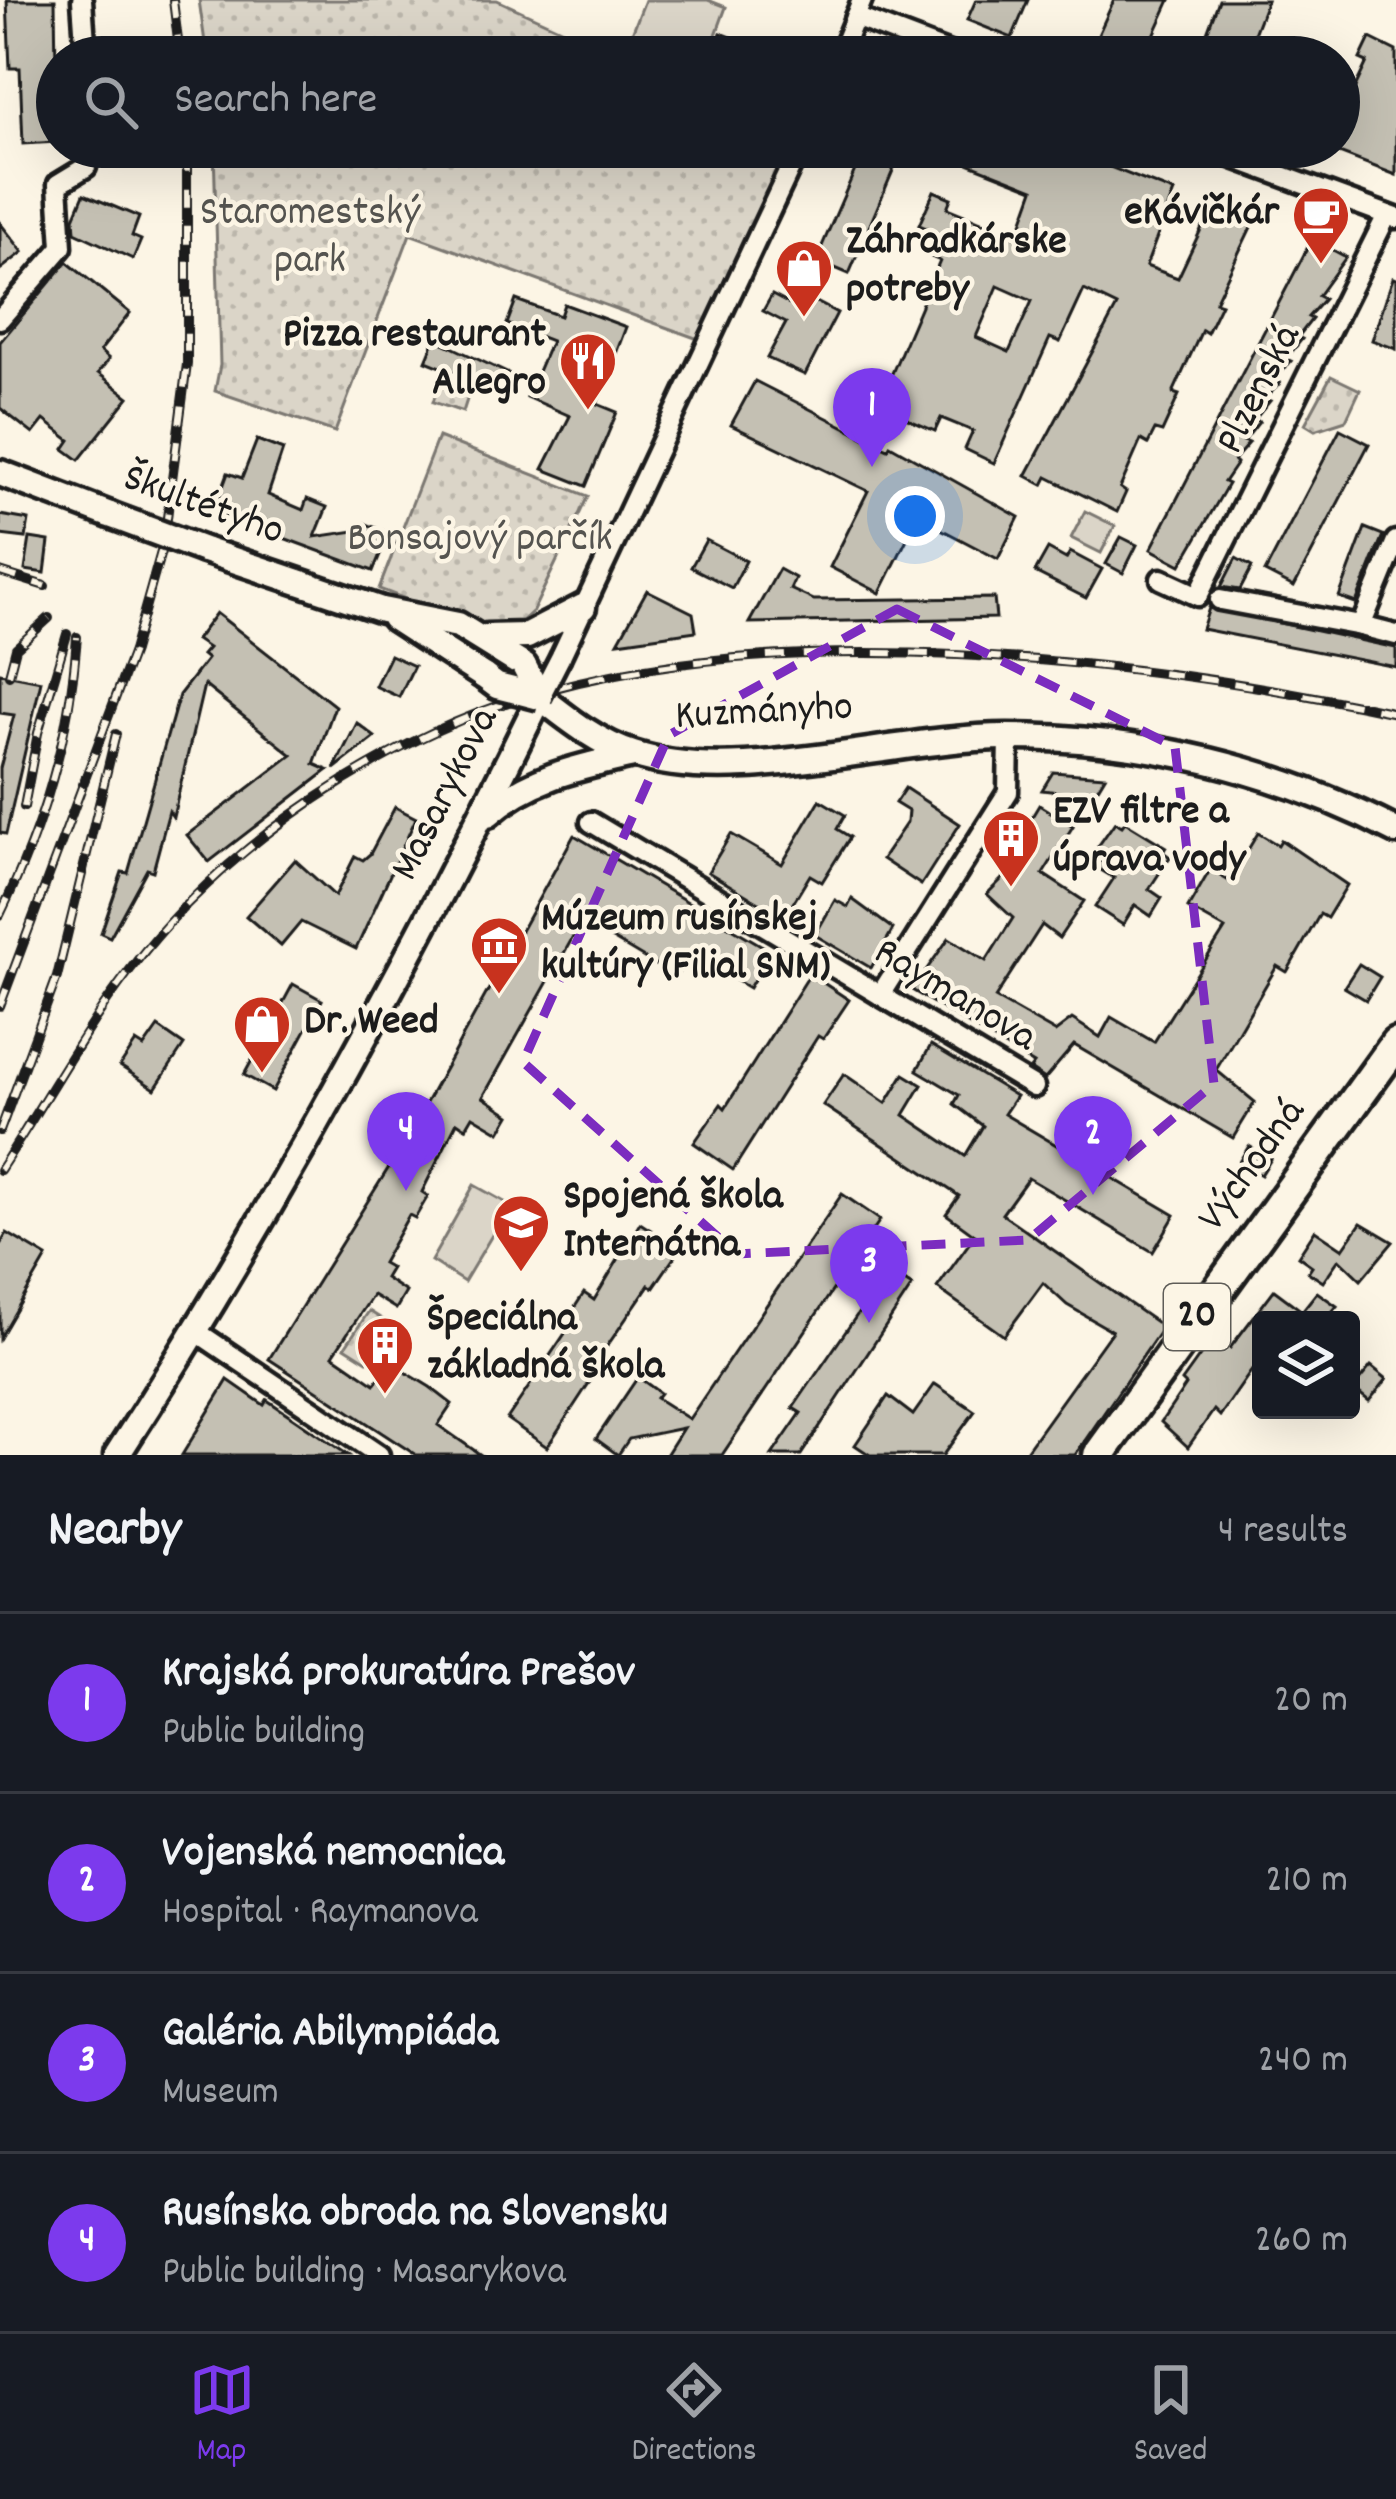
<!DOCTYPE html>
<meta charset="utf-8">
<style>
:root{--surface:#171b24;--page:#20242c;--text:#f1f3f6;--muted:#9ea1a6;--line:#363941;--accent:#7c3aed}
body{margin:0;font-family:Dekko,sans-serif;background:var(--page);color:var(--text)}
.controls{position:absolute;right:36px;bottom:36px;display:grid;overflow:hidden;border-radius:12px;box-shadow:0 12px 48px #0002}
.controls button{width:108px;height:108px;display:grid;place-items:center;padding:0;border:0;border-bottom:3px solid var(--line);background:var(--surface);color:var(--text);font:60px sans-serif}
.you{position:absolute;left:915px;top:516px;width:42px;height:42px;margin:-30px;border:9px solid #fff;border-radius:50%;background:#1a73e8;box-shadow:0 0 0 18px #1a73e833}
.badge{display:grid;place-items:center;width:78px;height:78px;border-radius:50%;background:var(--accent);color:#fff;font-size:39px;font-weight:700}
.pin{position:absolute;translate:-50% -99px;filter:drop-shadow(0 3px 6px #0008)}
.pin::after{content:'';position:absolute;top:63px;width:42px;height:36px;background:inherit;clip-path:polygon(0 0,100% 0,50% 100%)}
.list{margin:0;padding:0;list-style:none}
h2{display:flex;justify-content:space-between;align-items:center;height:156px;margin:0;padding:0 48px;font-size:51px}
h2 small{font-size:39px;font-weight:400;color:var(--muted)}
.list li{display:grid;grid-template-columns:78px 1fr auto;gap:36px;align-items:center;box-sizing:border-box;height:180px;padding:0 48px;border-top:3px solid var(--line)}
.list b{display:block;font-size:45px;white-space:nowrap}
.list p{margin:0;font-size:39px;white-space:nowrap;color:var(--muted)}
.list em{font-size:39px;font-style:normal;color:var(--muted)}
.icon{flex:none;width:66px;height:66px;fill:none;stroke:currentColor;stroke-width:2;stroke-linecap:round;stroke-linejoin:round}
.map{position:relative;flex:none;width:1396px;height:1455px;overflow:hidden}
.search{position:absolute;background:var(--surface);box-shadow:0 12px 48px #0002;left:36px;right:36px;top:36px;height:132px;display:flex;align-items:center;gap:30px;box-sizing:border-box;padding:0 42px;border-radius:66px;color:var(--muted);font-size:45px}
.sheet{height:876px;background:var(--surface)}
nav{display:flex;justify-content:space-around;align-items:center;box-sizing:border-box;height:168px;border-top:3px solid var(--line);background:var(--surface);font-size:33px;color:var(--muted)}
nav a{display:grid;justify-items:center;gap:6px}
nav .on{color:var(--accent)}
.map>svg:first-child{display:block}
</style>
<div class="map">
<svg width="1396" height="1455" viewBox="0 0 1396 1455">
<defs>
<pattern id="green-dots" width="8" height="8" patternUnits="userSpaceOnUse" patternTransform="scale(3)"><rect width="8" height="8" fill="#dbd5c8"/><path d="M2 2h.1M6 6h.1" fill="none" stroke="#bbb6ab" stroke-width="1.8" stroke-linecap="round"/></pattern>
</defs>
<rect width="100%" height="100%" fill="#fcf5e5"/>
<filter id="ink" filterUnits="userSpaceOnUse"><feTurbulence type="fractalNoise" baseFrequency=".00833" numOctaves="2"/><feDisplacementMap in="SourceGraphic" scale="24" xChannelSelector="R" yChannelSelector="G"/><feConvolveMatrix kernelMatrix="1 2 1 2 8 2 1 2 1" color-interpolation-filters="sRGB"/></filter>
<g filter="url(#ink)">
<g fill="url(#green-dots)" stroke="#7c7872" stroke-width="3">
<path d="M 199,0 L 497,0 L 622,57 L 207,57 Z"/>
<path d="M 214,147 L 789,147 L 701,340 L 410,234 L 335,432 L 215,391 L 220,365 Z"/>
<path d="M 442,373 L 472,384 L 463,412 L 433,402 Z"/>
<path d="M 1331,376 L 1360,390 L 1346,420 L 1315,430 L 1305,424 Z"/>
<path d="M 438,437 L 588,496 L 533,611 L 518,625 L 471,624 L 379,589 Z"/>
<path d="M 369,1311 L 391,1325 L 367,1361 L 345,1347 Z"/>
</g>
<g fill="#dbd5c8" stroke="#7c7872" stroke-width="3">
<path d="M 645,0 L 708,0 L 726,7 L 708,57 L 671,57 L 629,41 Z"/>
<path d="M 1085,511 L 1115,526 L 1101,553 L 1071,538 Z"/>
<path d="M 474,1185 L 510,1205 L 464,1282 L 431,1261 Z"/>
</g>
<g fill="#c4c0b3" stroke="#1c1c1c" stroke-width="3" fill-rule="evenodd">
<path d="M 7,0 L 55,0 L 57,142 L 23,144 L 20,68 L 10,68 Z"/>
<path d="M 976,0 L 1028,0 L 1012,38 L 967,20 Z"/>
<path d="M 1114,0 L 1170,0 L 1144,57 L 1088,57 Z"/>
<path d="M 1219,0 L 1267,0 L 1245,57 L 1198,57 Z"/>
<path d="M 721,33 L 780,56 L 779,57 L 712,57 Z"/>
<path d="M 1370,38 L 1396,51 L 1396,175 L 1339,153 L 1339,121 L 1367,62 L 1360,59 Z"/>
<path d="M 865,147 L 903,147 L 849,274 L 816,260 Z"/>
<path d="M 927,147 L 1059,147 L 1174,192 L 1146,266 L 1178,278 L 1213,204 L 1253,223 L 1215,302 L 1221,304 L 1207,333 L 1202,330 L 1173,393 L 1179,395 L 1162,432 L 1155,430 L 1148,444 L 1141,440 L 1120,488 L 1126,492 L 1117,512 L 1047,477 L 1043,485 L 1026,476 L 1117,306 L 1084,290 L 1060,342 L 1050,338 L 994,463 L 965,449 L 973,431 L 941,418 L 935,431 L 878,406 L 940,261 L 927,255 L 936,232 L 919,225 L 934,191 L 951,198 L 947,208 L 1017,237 L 1034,189 ZM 998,286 L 1032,301 L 1009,352 L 976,337 Z"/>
<path d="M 84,194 L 139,217 L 132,236 L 141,240 L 133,259 L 75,232 L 74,218 Z"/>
<path d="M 0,223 L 23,252 L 0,270 Z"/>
<path d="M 1312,239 L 1346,257 L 1318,296 L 1324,299 L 1308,317 L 1312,319 L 1298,337 L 1302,339 L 1286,359 L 1291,361 L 1275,380 L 1280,383 L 1265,399 L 1270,401 L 1255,419 L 1259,422 L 1244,441 L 1249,443 L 1234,460 L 1237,463 L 1224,482 L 1228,484 L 1181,565 L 1151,549 Z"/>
<path d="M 67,262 L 130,313 L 100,351 L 109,359 L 98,373 L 129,397 L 79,460 L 64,449 L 70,440 L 44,420 L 33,434 L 0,408 L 0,342 Z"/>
<path d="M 1393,278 L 1396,279 L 1396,349 L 1372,340 Z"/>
<path d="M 801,294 L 837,313 L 805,375 L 767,358 L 786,323 L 763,311 L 772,295 L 795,307 Z"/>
<path d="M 516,300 L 560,316 L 564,304 L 626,327 L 597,404 L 617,412 L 586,486 L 543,469 L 570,416 L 527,397 L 551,341 L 507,324 Z"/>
<path d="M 435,339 L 511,375 L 505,393 L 426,361 Z"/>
<path d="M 755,381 L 888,449 L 890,445 L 1019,517 L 998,559 L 918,517 L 880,593 L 830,567 L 868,491 L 731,425 Z"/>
<path d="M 1340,429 L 1369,444 L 1294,587 L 1265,572 Z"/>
<path d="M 257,440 L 283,450 L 268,495 L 303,510 L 307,499 L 327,507 L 315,537 L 362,530 L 364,523 L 389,533 L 373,571 L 281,537 L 284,528 L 249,516 L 247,525 L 214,511 L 228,473 L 242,478 Z"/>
<path d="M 0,515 L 29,520 L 26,538 L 0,535 Z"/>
<path d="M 1365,528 L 1383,535 L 1356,603 L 1339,597 Z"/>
<path d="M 1121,537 L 1137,545 L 1123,573 L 1106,564 Z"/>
<path d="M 30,538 L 49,541 L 45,573 L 25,570 Z"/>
<path d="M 706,540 L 746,561 L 732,588 L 691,567 Z"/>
<path d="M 1048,549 L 1066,559 L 1070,552 L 1102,569 L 1086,598 L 1035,572 Z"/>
<path d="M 1236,558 L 1252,567 L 1240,590 L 1221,587 Z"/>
<path d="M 779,569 L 795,578 L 790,589 L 814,600 L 994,598 L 996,618 L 749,623 Z"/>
<path d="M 647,590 L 693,613 L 696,631 L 618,642 Z"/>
<path d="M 1209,608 L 1396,648 L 1396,667 L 1202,629 Z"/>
<path d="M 216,613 L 335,706 L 314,764 L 328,770 L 209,862 L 187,835 L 292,755 L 204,685 L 173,817 L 169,811 L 153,871 L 147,869 L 110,937 L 101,933 L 122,872 L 128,873 L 179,695 L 207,659 L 202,655 L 208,648 L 196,640 Z"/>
<path d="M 390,655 L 414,666 L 399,697 L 375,686 Z"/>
<path d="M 0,673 L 41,681 L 6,834 L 0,833 L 0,768 L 14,715 L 0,713 Z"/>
<path d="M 357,723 L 375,737 L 334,769 Z"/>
<path d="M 1053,772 L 1105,776 L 1093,796 L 1042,790 Z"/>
<path d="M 905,788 L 960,824 L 921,885 L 882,859 L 907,822 L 908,811 L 895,803 Z"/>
<path d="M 820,800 L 845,815 L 837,829 L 850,837 L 822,882 L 810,875 L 784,918 L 708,872 L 731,834 L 782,864 Z"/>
<path d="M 1039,805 L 1073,826 L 1043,874 L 1084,901 L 1059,938 L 1042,925 L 995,998 L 1055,1032 L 1072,1019 L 1100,1037 L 1111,1017 L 1154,1042 L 1225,929 L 1188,908 L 1210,870 L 1229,881 L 1258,833 L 1278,845 L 1281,840 L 1347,885 L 1327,918 L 1320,914 L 1287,972 L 1277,966 L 1216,1070 L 1255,1102 L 1233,1138 L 1074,1045 L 1045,1079 L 1030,1069 L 1034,1064 L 912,990 L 949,938 L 986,961 L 1013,918 L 987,894 L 1013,868 L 1033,835 L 1024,830 Z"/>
<path d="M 395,807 L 416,818 L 356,949 L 301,922 L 281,946 L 246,916 L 295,860 L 335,896 L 355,856 L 363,860 L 370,854 Z"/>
<path d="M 1115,822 L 1122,826 L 1125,822 L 1166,847 L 1163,852 L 1170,857 L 1149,889 L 1162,898 L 1151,916 L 1135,905 L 1123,925 L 1095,907 L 1114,878 L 1096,867 L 1101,860 L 1092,855 Z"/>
<path d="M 574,835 L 771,951 L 749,988 L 690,953 L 676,977 L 582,921 L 483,1097 L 510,1115 L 500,1132 L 473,1116 L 466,1128 L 457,1122 L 422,1192 L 428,1196 L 415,1218 L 409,1215 L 382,1263 L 391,1268 L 385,1278 L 406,1292 L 396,1309 L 373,1295 L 333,1355 L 375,1384 L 389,1362 L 430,1387 L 452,1404 L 438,1425 L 481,1455 L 416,1455 L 269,1359 L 401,1148 Z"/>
<path d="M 852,899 L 893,929 L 871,968 L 815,935 L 835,900 L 848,907 Z"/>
<path d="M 1359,964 L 1380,977 L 1366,1000 L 1344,987 Z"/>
<path d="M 810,974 L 849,1000 L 823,1039 L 818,1036 L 733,1170 L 694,1143 L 721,1104 L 725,1108 Z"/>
<path d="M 293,984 L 322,1000 L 273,1091 L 244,1075 Z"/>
<path d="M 158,1027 L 184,1045 L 155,1089 L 120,1066 L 136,1042 L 144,1047 Z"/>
<path d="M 931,1045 L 1016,1096 L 1004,1114 L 1175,1215 L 1153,1252 L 1028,1178 L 1002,1214 L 1163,1327 L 1075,1455 L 1023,1455 L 1112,1331 L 1067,1305 L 1043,1283 L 1004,1336 L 937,1288 L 975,1235 L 946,1214 L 959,1196 L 823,1105 L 844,1074 L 886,1103 L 904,1074 L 922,1085 L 904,1115 L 965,1156 L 983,1126 L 954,1104 L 959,1095 L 917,1070 Z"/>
<path d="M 1249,1146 L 1271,1159 L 1261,1175 L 1239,1162 Z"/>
<path d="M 842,1194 L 880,1220 L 722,1455 L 666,1455 L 683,1428 L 629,1439 L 618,1455 L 596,1439 L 638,1377 L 660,1393 L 656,1398 L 689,1419 Z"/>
<path d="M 640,1223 L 680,1249 L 653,1288 L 649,1285 L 586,1377 L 591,1380 L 547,1447 L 507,1419 L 570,1326 L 565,1322 L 584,1293 L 594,1300 Z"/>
<path d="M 1361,1223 L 1393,1242 L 1361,1280 L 1339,1259 L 1323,1282 L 1308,1272 L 1312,1266 L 1298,1256 L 1315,1230 L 1343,1249 Z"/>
<path d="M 7,1233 L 47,1257 L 0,1338 L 0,1245 Z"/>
<path d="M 888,1270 L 912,1286 L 801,1455 L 772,1455 L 801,1413 L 793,1408 Z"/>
<path d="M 1274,1290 L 1302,1311 L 1317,1292 L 1337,1306 L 1325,1320 L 1261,1320 L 1261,1357 L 1220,1416 L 1214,1410 L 1188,1447 L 1161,1422 L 1186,1385 L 1182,1381 L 1215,1335 L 1230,1348 Z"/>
<path d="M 1371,1366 L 1387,1379 L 1369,1401 L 1353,1388 Z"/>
<path d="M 228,1380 L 264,1405 L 267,1400 L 348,1455 L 182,1455 Z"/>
<path d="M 935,1384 L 975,1411 L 943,1455 L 870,1455 L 855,1445 L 888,1396 L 913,1415 Z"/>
</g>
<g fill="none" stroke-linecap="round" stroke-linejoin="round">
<g stroke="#1c1c1c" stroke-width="27">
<g id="minor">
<path d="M 82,0 L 86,57"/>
<path d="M 855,17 L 960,57"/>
<path d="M 839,57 L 862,0"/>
<path d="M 1204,147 L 1396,218"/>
<path d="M 0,319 L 62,247 L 58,184 L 86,167 L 91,147"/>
<path d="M 1161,579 L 1198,596 L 1387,215"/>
<path d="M 1220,600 L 1361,626 L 1396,541"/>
<path d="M 1361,626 L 1396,635"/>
<path d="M 561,656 L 800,147"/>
<path d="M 591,822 L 1034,1087"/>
<path d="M 880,995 L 1008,792 L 1009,737"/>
<path d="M 197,1332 L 379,1455"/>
</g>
</g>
<g stroke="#1c1c1c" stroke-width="33">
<g id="tertiary">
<path d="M 0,473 L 110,515"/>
<path d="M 204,550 L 382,610 L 458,625 L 524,666"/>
<path d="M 394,618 L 485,677"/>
<path d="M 486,637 L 527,636 L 583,607"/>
<path d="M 488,814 C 530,777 580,767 633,755"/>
<path d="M 117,1455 C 274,1212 413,956 540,697 C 568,719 598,743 633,754 C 737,788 896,737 1007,737 C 1143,737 1276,769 1396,831"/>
</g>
</g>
<g stroke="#1c1c1c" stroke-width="39">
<path id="primary" d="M 1099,1455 L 1396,1044"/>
</g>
<use href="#minor" stroke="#fcf5e5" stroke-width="18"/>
<use href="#tertiary" stroke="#fcf5e5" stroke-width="24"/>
<use href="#primary" stroke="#fcf5e5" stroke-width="30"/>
<g stroke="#1c1c1c" stroke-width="10">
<g id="rail">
<path d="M 173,0 L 180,57"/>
<path d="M 0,572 L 45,586"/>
<path d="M 9,675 L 16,648 L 49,618"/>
<path d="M 24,807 L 38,733 L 67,634"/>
<path d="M 0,915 C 44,824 70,737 77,637"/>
<path d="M 0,1006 L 133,651 L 164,541 L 187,364 L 187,147"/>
<path d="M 0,1131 L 57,977 L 116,734"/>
<path d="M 0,1170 C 60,1078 108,983 187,904 C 279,812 400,736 524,697 C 776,618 1141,659 1396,713"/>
</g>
</g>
<use href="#rail" stroke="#fcf5e5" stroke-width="6" stroke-dasharray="18" stroke-linecap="butt"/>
<g stroke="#1c1c1c" stroke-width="27" stroke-linecap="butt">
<path id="minor-bridge" d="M 540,697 L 561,656"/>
</g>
<g stroke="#1c1c1c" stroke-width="33" stroke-linecap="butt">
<g id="tertiary-bridge">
<path d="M 110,515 L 204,550"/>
<path d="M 524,666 L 540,697"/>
<path d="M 485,677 L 497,686 L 540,697"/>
</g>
</g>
<use href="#minor-bridge" stroke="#fcf5e5" stroke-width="18"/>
<use href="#tertiary-bridge" stroke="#fcf5e5" stroke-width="24"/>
</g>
</g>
<path fill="none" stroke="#7b2cbf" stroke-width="9" stroke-dasharray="24 15" stroke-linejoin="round" d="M 897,609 L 1175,747 L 1214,1084 L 1028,1240 L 737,1254 L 523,1062 L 669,735 Z"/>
<defs>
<g id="cafe-pin" transform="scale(3)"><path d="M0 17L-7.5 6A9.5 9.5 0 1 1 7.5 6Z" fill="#c8321e" stroke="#fcf5e5"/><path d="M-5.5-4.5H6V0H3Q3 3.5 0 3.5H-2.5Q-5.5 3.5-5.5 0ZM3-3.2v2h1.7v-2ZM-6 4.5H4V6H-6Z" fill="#fff"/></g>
<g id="shop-pin" transform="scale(3)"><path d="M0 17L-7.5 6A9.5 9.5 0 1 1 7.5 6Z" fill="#c8321e" stroke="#fcf5e5"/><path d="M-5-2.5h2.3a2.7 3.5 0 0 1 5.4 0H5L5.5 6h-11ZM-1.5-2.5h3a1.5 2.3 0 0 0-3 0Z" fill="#fff"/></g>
<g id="restaurant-pin" transform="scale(3)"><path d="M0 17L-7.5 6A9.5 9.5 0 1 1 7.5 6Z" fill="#c8321e" stroke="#fcf5e5"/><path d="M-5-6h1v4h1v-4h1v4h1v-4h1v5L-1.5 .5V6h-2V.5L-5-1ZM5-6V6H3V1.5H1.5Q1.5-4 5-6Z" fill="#fff"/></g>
<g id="building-pin" transform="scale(3)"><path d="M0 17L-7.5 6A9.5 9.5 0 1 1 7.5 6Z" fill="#c8321e" stroke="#fcf5e5"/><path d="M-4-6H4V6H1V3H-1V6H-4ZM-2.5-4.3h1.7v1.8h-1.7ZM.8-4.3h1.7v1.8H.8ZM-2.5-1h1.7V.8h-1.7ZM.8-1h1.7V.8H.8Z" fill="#fff"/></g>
<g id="museum-pin" transform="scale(3)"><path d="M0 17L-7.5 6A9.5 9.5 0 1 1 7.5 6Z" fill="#c8321e" stroke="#fcf5e5"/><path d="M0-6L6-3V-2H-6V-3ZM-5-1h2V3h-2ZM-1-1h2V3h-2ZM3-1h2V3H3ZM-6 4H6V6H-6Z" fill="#fff"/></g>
<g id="school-pin" transform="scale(3)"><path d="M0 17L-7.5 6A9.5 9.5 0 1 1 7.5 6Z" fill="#c8321e" stroke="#fcf5e5"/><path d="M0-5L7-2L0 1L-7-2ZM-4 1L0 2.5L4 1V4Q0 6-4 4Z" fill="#fff"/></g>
</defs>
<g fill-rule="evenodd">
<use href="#cafe-pin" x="1321" y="215"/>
<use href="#shop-pin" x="804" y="268"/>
<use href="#restaurant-pin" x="588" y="361"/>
<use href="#building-pin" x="1011" y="838"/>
<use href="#museum-pin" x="499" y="945"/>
<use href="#shop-pin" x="262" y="1024"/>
<use href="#school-pin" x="521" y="1223"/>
<use href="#building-pin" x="385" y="1345"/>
</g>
<g text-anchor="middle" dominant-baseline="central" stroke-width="9" stroke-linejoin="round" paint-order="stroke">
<rect fill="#fcf5e5" stroke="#5f5d58" stroke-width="3" x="1164" y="1284" width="66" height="66" rx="9"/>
<g font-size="39" font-weight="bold" fill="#1c1c1c">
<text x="1197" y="1317">20</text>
</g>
<g font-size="42" fill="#555450" stroke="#fcf5e5">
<text x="310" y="215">Staromestský<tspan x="310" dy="48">park</tspan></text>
<text x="480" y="541">Bonsajový parčík</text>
</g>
<g font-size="42" font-weight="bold" fill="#1c1c1c" stroke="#fcf5e5" text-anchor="start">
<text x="1279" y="215" text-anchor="end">eKávičkár</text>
<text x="846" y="244">Záhradkárske<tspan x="846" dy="48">potreby</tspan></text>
<text x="546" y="337" text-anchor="end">Pizza restaurant<tspan x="546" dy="48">Allegro</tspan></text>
<text x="1053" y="814">EZV filtre a<tspan x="1053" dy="48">úprava vody</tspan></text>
<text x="541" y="921">Múzeum rusínskej<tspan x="541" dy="48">kultúry (Filial SNM)</tspan></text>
<text x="304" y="1024">Dr. Weed</text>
<text x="563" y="1199">Spojená škola<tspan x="563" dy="48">Internátna</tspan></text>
<text x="427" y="1321">Špeciálna<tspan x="427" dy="48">základná škola</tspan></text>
</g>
<g font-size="42" fill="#1c1c1c" stroke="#fcf5e5">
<text transform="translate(1261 390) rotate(-63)">Plzenská</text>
<text transform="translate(203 507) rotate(20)">Škultétyho</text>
<text transform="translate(764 714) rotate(-3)">Kuzmányho</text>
<text transform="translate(447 795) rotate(-63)">Masarykova</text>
<text transform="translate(954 997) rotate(31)">Raymanova</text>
<text transform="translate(1254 1166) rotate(-54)">Východná</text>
</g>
</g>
</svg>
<div class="controls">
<button><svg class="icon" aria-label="layers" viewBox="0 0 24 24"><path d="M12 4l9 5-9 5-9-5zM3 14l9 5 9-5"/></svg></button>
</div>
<div class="you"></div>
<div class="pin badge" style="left:872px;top:467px">1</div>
<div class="pin badge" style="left:1093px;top:1195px">2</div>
<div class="pin badge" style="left:869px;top:1323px">3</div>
<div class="pin badge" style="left:406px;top:1191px">4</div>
<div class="search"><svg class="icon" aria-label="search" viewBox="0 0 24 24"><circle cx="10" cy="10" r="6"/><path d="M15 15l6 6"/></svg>Search here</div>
</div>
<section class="sheet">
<h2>Nearby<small>4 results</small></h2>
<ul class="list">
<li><span class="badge">1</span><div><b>Krajská prokuratúra Prešov</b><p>Public building</p></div><em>20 m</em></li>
<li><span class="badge">2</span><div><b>Vojenská nemocnica</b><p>Hospital · Raymanova</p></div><em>210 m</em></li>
<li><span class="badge">3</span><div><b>Galéria Abilympiáda</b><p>Museum</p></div><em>240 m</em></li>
<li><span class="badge">4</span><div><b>Rusínska obroda na Slovensku</b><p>Public building · Masarykova</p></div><em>260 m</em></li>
</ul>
</section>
<nav>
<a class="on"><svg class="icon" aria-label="map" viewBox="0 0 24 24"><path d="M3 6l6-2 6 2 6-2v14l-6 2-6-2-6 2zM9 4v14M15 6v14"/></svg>Map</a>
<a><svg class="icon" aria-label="directions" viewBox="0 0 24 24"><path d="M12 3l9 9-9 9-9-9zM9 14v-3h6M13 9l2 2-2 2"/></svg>Directions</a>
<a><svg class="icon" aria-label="saved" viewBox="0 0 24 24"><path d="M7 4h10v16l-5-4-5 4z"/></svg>Saved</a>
</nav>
